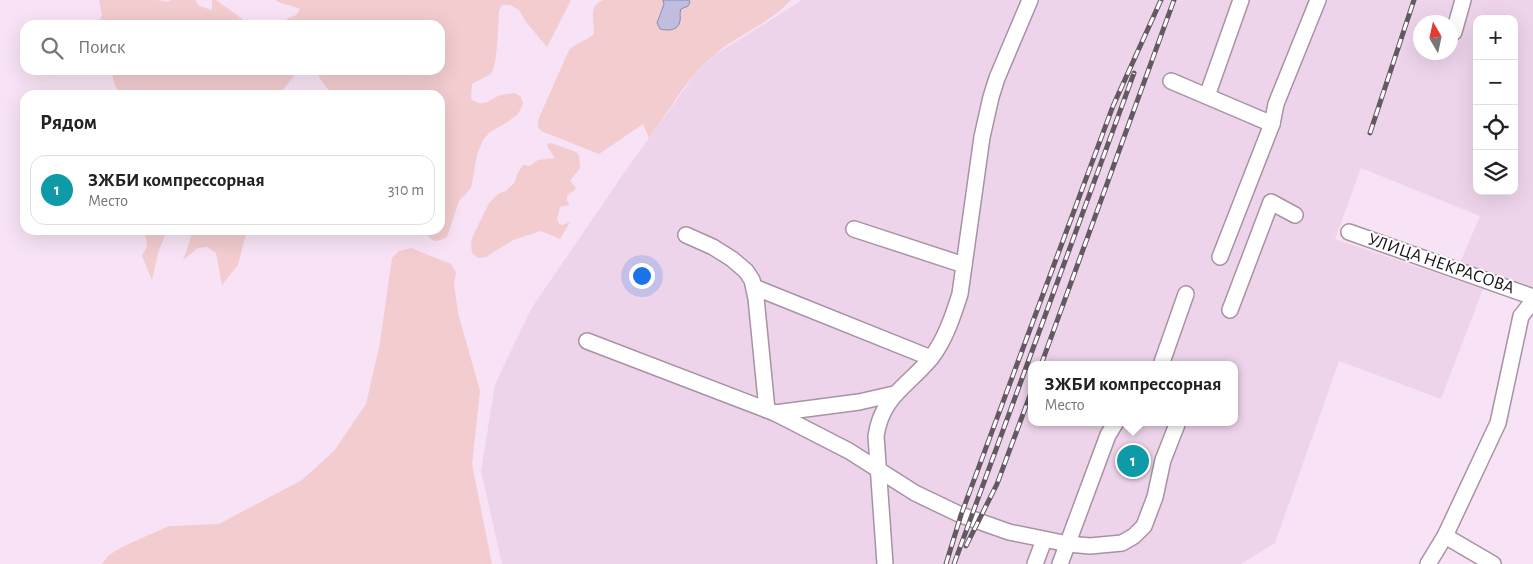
<!DOCTYPE html>
<html lang="ru">
<meta charset="utf-8">
<style>
:root{--surface:#fff;--page:#f2f2f2;--text:#222;--muted:#767676;--line:#e0e0e0;--accent:#0b8043}
body{margin:0;font-family:"Alegreya Sans",sans-serif;background:var(--page);color:var(--text)}
.controls{position:absolute;right:15px;top:15px;display:grid;overflow:hidden;border-radius:10px;box-shadow:0 5px 20px #0002}
.controls button{width:45px;height:45px;display:grid;place-items:center;padding:0;border:0;border-bottom:1px solid var(--line);background:var(--surface);color:var(--text);font:25px sans-serif}
.compass{position:absolute;left:1413px;top:15px;width:45px;height:45px;border-radius:50%;background:var(--surface);box-shadow:0 5px 20px #0002;rotate:351deg}
.you{position:absolute;left:641px;top:275px;width:18px;height:18px;margin:-12px;border:4px solid #fff;border-radius:50%;background:#1a73e8;box-shadow:0 0 0 8px #1a73e833}
.badge{display:grid;place-items:center;width:32px;height:32px;border-radius:50%;background:var(--accent);color:#fff;font-size:16px;font-weight:700}
.pin{position:absolute;translate:-50% -50%;border:2px solid #fff;box-shadow:0 1px 5px #0006}
.popup{position:absolute;left:1028px;top:361px;width:210px;height:65px;box-sizing:border-box;display:grid;place-content:center;border-radius:10px;background:var(--surface);filter:drop-shadow(0 1px 4px #0005);font-size:16px;white-space:nowrap;color:var(--muted)}
.popup b{font-size:19px;color:var(--text)}
.popup::after{content:'';position:absolute;left:50%;top:100%;margin-left:-10px;border:10px solid transparent;border-top-color:var(--surface)}
.list{margin:0;padding:0;list-style:none}
h2{display:flex;justify-content:space-between;align-items:center;height:65px;margin:0;padding:0 20px;font-size:21px}
h2 small{font-size:16px;font-weight:400;color:var(--muted)}
.list li{display:grid;grid-template-columns:32px 1fr auto;gap:15px;align-items:center;box-sizing:border-box;height:70px;margin:0 10px 10px;padding:0 10px;border:1px solid var(--line);border-radius:15px}
.list b{display:block;font-size:19px;white-space:nowrap}
.list p{margin:0;font-size:16px;white-space:nowrap;color:var(--muted)}
.list em{font-size:16px;font-style:normal;color:var(--muted)}
.icon{flex:none;width:28px;height:28px;fill:none;stroke:currentColor;stroke-width:2;stroke-linecap:round;stroke-linejoin:round}
.map{position:relative;flex:none;width:1533px;height:564px;overflow:hidden}
.search{position:absolute;background:var(--surface);box-shadow:0 5px 20px #0002;left:20px;top:20px;width:425px;height:55px;display:flex;align-items:center;gap:12px;box-sizing:border-box;padding:0 18px;border-radius:15px;color:var(--muted);font-size:19px}
.panel{position:absolute;background:var(--surface);box-shadow:0 5px 20px #0002;left:20px;top:90px;width:425px;height:145px;border-radius:15px}
.map>svg:first-child{display:block}
</style>
<div class="map">
<svg width="1533" height="564" viewBox="0 0 1533 564">
<rect width="100%" height="100%" fill="#f7e3f5"/>
<path fill="#eed4eb" fill-rule="evenodd" d="M 802,0 L 1533,0 L 1533,291 L 1459,265 L 1480,216 L 1361,168 L 1335,239 L 1483,289 L 1441,399 L 1339,361 L 1275,543 L 1241,564 L 502,564 L 481,471 L 495,384 L 531,309 L 626,170 L 696,73 L 713,56 ZM 1477,19 L 1514,19 L 1514,191 L 1477,191 ZM 1420,22 L 1450,22 L 1450,52 L 1420,52 ZM 1032,365 L 1234,365 L 1234,422 L 1032,422 Z"/>
<g fill="#f2cccf">
<path d="M 99,0 L 157,0 L 167,2 L 172,0 L 195,0 L 199,6 L 212,10 L 212,0 L 216,0 L 245,21 L 255,25 L 97,25 L 102,15 Z"/>
<path d="M 275,0 L 571,0 L 547,47 L 526,22 L 519,10 L 510,5 L 502,5 L 499,11 C 498,24 498,61 492,72 C 490,76 478,80 472,84 L 471,99 C 484,107 486,102 498,96 C 503,94 510,94 515,93 L 521,97 L 523,104 L 518,114 L 506,123 L 490,132 L 483,140 L 477,155 L 471,188 L 459,201 L 447,237 C 430,246 434,237 422,233 C 418,232 414,232 410,230 L 440,230 L 440,95 L 332,95 L 319,77 L 317,70 L 440,70 L 440,25 L 284,25 L 287,19 L 296,15 L 300,9 C 292,5 283,5 275,0 Z"/>
<path d="M 603,0 L 663,0 L 664,4 L 658,17 L 680,18 C 678,9 684,7 690,2 L 689,0 L 791,0 C 769,24 737,35 713,56 C 689,75 668,112 649,138 L 643,124 L 599,154 L 541,131 L 538,127 L 538,120 L 569,50 C 576,43 586,41 594,34 C 595,22 587,6 603,0 Z"/>
<path d="M 112,70 L 285,70 L 294,76 L 281,92 L 281,95 L 119,95 L 113,80 Z"/>
<path d="M 551,143 L 576,152 L 579,155 L 580,168 L 570,181 L 576,188 L 574,191 L 570,193 L 567,197 L 567,201 L 570,205 L 560,207 L 557,219 L 559,224 L 563,225 L 570,222 L 560,239 L 541,231 L 513,240 L 486,257 L 478,258 L 472,253 L 471,245 L 472,238 L 489,203 L 498,194 L 506,191 L 515,182 L 517,174 L 523,165 L 530,166 L 538,160 L 555,158 L 548,148 L 547,144 Z"/>
<path d="M 145,230 L 167,230 L 158,253 L 152,280 L 142,256 L 147,246 Z"/>
<path d="M 192,230 L 247,230 L 238,265 L 222,285 L 216,253 L 207,247 L 198,248 L 183,260 L 191,237 Z"/>
<path d="M 411,248 L 451,264 L 456,272 L 454,284 L 458,313 L 480,391 L 472,464 L 492,564 L 102,564 L 109,555 L 124,546 L 169,526 L 219,524 L 302,480 L 334,451 L 366,404 L 380,343 L 392,258 L 399,251 Z"/>
</g>
<path fill="#bfbee1" stroke="#8d8aa5" d="M 663,0 L 689,0 L 690,2 L 688,6 L 681,9 C 679,14 681,17 680,21 C 678,31 668,31 660,29 L 657,23 L 664,4 Z"/>
<g fill="none" stroke-linecap="round" stroke-linejoin="round">
<g stroke="#a693a4" stroke-width="18">
<g id="minor">
<path d="M 1454,32 L 1463,0"/>
<path d="M 1171,81 L 1272,124"/>
<path d="M 1207,96 L 1241,0"/>
<path d="M 854,229 L 964,265"/>
<path d="M 1349,232 L 1533,297"/>
<path d="M 686,235 L 713,247 L 732,259 L 746,271 L 752,280 L 756,298 L 767,410"/>
<path d="M 1220,257 L 1272,124 L 1276,104 L 1318,0"/>
<path d="M 754,287 L 931,358"/>
<path d="M 1230,310 L 1271,202 L 1295,215"/>
<path d="M 587,341 L 775,413 L 849,451 L 915,493 L 961,515 L 1009,532 L 1068,544 L 1090,546 L 1122,543 L 1134,536 L 1144,526 L 1155,497 L 1163,460 L 1178,422"/>
<path d="M 1161,365 L 1186,294"/>
<path d="M 775,413 L 859,402 L 894,394"/>
<path d="M 1445,536 L 1493,564"/>
<path d="M 885,564 L 876,436 C 882,396 907,387 931,358 C 945,340 953,316 960,294 L 982,137 L 991,97 L 997,78 L 1030,0"/>
<path d="M 1035,564 L 1044,540"/>
<path d="M 1060,564 L 1108,435 L 1116,422"/>
<path d="M 1428,564 L 1445,536 L 1498,423 L 1521,316 L 1533,301"/>
</g>
</g>
<use href="#minor" stroke="#fff" stroke-width="15"/>
<g stroke="#645963" stroke-width="5">
<g id="rail">
<path d="M 1370,133 L 1414,0"/>
<path d="M 1041,365 L 1174,0"/>
<path d="M 966,546 L 997,484 L 1032,390"/>
<path d="M 946,564 L 961,515 L 1113,106 L 1161,0"/>
<path d="M 954,564 L 1134,73"/>
</g>
</g>
<use href="#rail" stroke="#fff" stroke-width="3" stroke-dasharray="9" stroke-linecap="butt"/>
</g>
<g text-anchor="middle" dominant-baseline="central" stroke-width="4" stroke-linejoin="round" paint-order="stroke">
<g font-size="18" fill="#191218" stroke="#fff">
<text transform="translate(1441 264) rotate(19)">УЛИЦА НЕКРАСОВА</text>
</g>
</g>
</svg>
<div class="controls">
<button>+</button>
<button>−</button>
<button><svg class="icon" aria-label="locate" viewBox="0 0 24 24"><circle cx="12" cy="12" r="6"/><path d="M12 2v4M12 18v4M2 12h4M18 12h4"/></svg></button>
<button><svg class="icon" aria-label="layers" viewBox="0 0 24 24"><path d="M12 4l9 5-9 5-9-5zM3 14l9 5 9-5"/></svg></button>
</div>
<svg class="compass" viewBox="-18 -18 36 36"><path d="M0-13l5 13h-10z" fill="#e53935"/><path d="M0 13l5-13h-10z" fill="#767676"/></svg>
<div class="you"></div>
<div class="pin badge" style="left:1133px;top:461px;background:#0f9aa8">1</div>
<div class="popup"><b>ЗЖБИ компрессорная</b>Место</div>
<div class="search"><svg class="icon" aria-label="search" viewBox="0 0 24 24"><circle cx="10" cy="10" r="6"/><path d="M15 15l6 6"/></svg>Поиск</div>
<section class="panel">
<h2>Рядом<small></small></h2>
<ul class="list">
<li><span class="badge" style="background:#0f9aa8">1</span><div><b>ЗЖБИ компрессорная</b><p>Место</p></div><em>310 m</em></li>
</ul>
</section>
</div>
